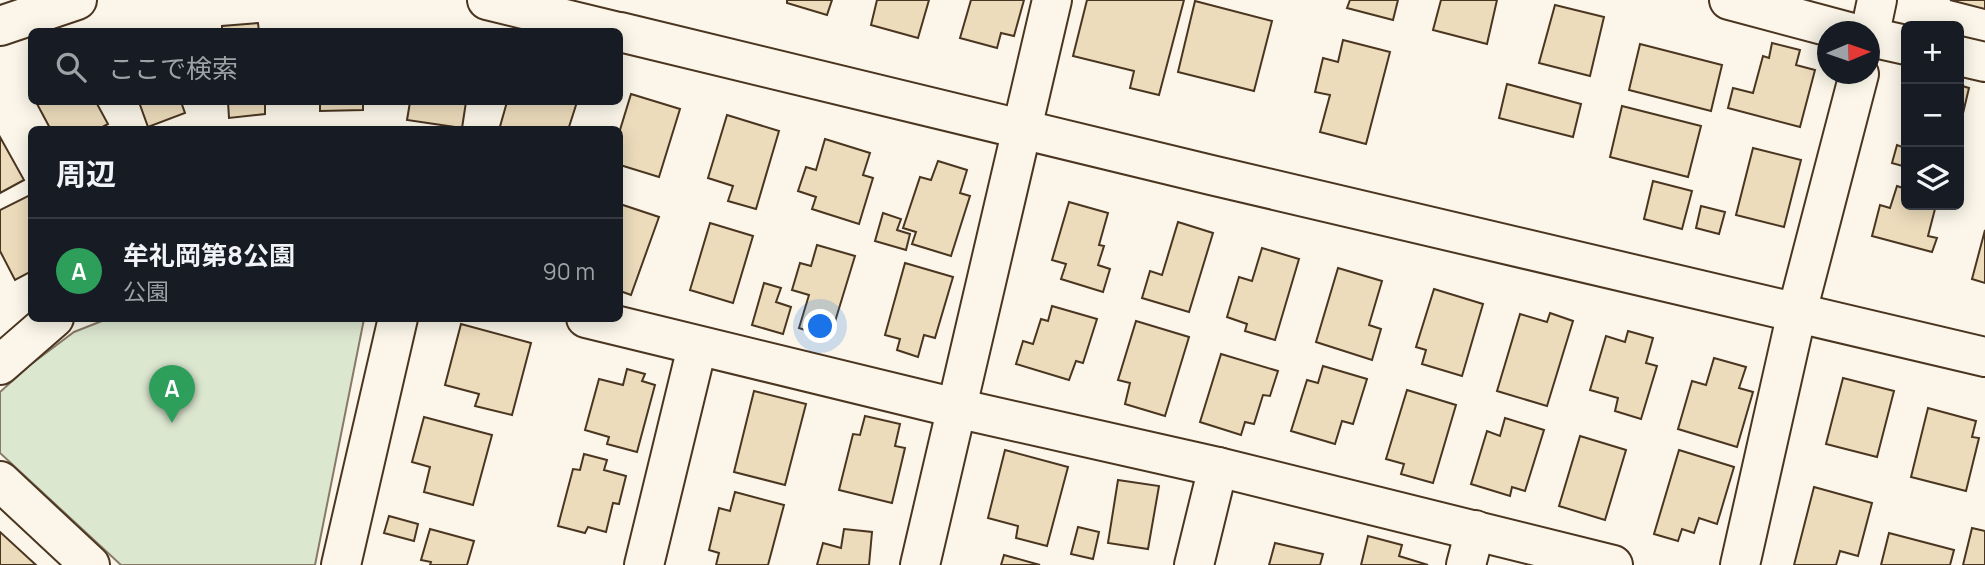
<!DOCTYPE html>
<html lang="ja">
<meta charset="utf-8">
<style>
:root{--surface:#171b24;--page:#20242c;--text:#f1f3f6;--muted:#9ea1a6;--line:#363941;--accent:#c62828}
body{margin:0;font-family:Manrope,"Noto Sans JP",sans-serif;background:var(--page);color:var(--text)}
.controls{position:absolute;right:21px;top:21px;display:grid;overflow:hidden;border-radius:10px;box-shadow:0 4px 18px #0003}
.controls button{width:63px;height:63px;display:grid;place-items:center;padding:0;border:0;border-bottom:2px solid var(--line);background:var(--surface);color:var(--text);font:35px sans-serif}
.compass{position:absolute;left:1817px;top:21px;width:63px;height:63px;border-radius:50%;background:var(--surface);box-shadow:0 4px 18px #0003;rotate:88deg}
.you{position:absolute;left:821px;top:327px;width:24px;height:24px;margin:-18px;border:5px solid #fff;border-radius:50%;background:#1a73e8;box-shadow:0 0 0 10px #1a73e833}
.badge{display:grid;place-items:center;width:46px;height:46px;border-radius:50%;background:var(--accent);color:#fff;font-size:23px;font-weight:700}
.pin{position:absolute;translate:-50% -58px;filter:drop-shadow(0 2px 4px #0008)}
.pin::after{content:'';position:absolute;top:37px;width:24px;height:21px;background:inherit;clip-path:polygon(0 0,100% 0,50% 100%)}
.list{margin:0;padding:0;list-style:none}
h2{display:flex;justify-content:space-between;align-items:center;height:91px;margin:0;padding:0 28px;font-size:30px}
h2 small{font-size:23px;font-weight:400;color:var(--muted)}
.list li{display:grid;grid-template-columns:46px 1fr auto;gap:21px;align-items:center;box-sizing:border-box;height:105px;padding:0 28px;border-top:2px solid var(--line)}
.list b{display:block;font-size:26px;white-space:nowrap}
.list p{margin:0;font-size:23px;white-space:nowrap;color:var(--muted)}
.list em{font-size:23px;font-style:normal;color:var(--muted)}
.icon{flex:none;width:38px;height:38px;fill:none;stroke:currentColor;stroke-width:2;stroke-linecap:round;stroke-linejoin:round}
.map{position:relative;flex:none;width:1985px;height:565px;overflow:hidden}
.search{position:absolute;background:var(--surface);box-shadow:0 4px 18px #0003;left:28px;top:28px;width:595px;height:77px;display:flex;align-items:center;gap:18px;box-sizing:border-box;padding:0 24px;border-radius:10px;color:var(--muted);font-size:26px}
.panel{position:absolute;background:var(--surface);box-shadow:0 4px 18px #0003;left:28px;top:126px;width:595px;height:196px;border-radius:10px}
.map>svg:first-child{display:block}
</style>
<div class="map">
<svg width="1985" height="565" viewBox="0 0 1985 565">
<rect width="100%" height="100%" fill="#fbf6e9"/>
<path fill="#dce7d0" stroke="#887966" stroke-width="2" d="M 107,319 L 364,319 L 315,565 L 121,565 L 0,453 L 0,392 L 30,365 L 74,332 Z"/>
<g fill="#ecdcbc" stroke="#4a3520" stroke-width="2">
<path d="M 787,0 L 832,0 L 827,15 L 787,3 Z"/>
<path d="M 877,0 L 929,0 L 918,38 L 871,25 Z"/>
<path d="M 971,0 L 1024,0 L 1014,36 L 1001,33 L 997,48 L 960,38 Z"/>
<path d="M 1087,0 L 1184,0 L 1159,95 L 1130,88 L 1134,71 L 1073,56 Z"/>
<path d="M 1350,0 L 1398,0 L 1393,20 L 1347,8 Z"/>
<path d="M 1441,0 L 1497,0 L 1487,44 L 1433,30 Z"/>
<path d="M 1950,0 L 1985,0 L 1985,9 Z"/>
<path d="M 1195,1 L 1272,21 L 1254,91 L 1178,72 Z"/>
<path d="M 1555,5 L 1604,17 L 1590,76 L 1539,63 Z"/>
<path d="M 258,23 L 259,32 L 222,32 L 222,26 Z"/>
<path d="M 1343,40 L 1390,52 L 1366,144 L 1320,132 L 1330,95 L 1315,92 L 1323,58 L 1338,62 Z"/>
<path d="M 1772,43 L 1800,50 L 1796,65 L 1815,70 L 1800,127 L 1728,108 L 1733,88 L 1753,93 L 1763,56 L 1769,58 Z"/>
<path d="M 1640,44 L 1722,65 L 1711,111 L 1629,90 Z"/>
<path d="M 1507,84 L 1581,104 L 1573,137 L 1499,118 Z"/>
<path d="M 1959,85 L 1969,88 L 1959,130 Z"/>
<path d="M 631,94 L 680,109 L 659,177 L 620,165 L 620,130 Z"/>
<path d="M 36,102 L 96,102 L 108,124 L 97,130 L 51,130 Z"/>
<path d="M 139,102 L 181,102 L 185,113 L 148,127 Z"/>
<path d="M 228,102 L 265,102 L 265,114 L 229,118 Z"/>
<path d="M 320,102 L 363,102 L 363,110 L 320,111 Z"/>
<path d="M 410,102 L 466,102 L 462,128 L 407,120 Z"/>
<path d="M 507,102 L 577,102 L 568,130 L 499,130 Z"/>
<path d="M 1622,106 L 1701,126 L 1688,177 L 1610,157 Z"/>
<path d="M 727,115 L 779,131 L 756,209 L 728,201 L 733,186 L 708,178 Z"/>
<path d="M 0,137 L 24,180 L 0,193 Z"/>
<path d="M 825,139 L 870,153 L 863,175 L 873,178 L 859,224 L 812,209 L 816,197 L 798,191 L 806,167 L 816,170 Z"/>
<path d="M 1906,144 L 1906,167 L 1892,163 L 1897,145 L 1905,148 Z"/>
<path d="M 1753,148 L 1801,160 L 1784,227 L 1736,215 Z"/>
<path d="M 938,161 L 967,170 L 960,193 L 970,196 L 951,256 L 912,244 L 916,232 L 903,228 L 920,177 L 931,180 Z"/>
<path d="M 1653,181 L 1692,191 L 1682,229 L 1644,219 Z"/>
<path d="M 1897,186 L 1906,189 L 1906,205 L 1936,205 L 1928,236 L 1937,238 L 1932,252 L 1872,236 L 1880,205 L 1890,208 Z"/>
<path d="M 32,194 L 32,271 L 15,280 L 0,251 L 0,210 Z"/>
<path d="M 1069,202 L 1108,213 L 1099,245 L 1104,246 L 1098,265 L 1110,269 L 1103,292 L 1061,279 L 1066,264 L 1052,260 Z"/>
<path d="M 620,204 L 659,217 L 631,295 L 620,291 Z"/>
<path d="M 1701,206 L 1725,212 L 1719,234 L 1696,228 Z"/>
<path d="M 883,213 L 901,219 L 897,230 L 910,234 L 906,250 L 875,241 Z"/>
<path d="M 1178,222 L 1213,233 L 1189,312 L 1142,298 L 1150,271 L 1162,275 Z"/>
<path d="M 710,223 L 753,236 L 733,303 L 690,290 Z"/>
<path d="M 1985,230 L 1985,283 L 1972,279 Z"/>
<path d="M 817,245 L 855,256 L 830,338 L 799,328 L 809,295 L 792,290 L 800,263 L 811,266 Z"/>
<path d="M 1262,248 L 1299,259 L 1275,340 L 1245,331 L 1247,324 L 1227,317 L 1239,277 L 1252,281 Z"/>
<path d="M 905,263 L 953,277 L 935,338 L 924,335 L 918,357 L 897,350 L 900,339 L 885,335 Z"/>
<path d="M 1338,268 L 1382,281 L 1369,325 L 1381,329 L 1372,360 L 1316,342 Z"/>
<path d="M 764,283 L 781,288 L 776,302 L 791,307 L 783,334 L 752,325 Z"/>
<path d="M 1434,289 L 1483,304 L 1462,376 L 1422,364 L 1426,350 L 1416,347 Z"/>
<path d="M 1052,306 L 1097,319 L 1083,363 L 1076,361 L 1069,380 L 1016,364 L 1023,341 L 1033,344 L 1041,319 L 1048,321 Z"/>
<path d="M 1550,313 L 1573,321 L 1547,406 L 1497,391 L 1520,314 L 1547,322 Z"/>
<path d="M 1136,321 L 1189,337 L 1165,416 L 1125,404 L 1130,383 L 1118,380 Z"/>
<path d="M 461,324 L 531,343 L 512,415 L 475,406 L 479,394 L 445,385 Z"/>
<path d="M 1628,331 L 1653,338 L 1646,363 L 1657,366 L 1641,419 L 1615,411 L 1618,398 L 1590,390 L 1606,336 L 1625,342 Z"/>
<path d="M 1221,354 L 1278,371 L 1270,396 L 1263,395 L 1254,424 L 1245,422 L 1241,435 L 1200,422 Z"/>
<path d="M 1714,358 L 1746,367 L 1739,388 L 1753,392 L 1737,447 L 1678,429 L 1692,381 L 1706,385 Z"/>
<path d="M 1323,366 L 1367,379 L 1353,424 L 1342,421 L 1335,444 L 1291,431 L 1307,380 L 1318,383 Z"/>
<path d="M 627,369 L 645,374 L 642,381 L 655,385 L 637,452 L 607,444 L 609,437 L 585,430 L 599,379 L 623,385 Z"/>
<path d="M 1843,378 L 1894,391 L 1877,457 L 1826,444 Z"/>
<path d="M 1407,390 L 1456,405 L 1433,483 L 1401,474 L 1404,464 L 1386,459 Z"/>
<path d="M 754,391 L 806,404 L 785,485 L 734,472 Z"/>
<path d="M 1928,408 L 1976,421 L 1972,437 L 1979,438 L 1966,491 L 1911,477 Z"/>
<path d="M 865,416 L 900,424 L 895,446 L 905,448 L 892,503 L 839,490 L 853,434 L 860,435 Z"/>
<path d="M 424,417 L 492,435 L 473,505 L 424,492 L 430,467 L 412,462 Z"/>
<path d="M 1505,418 L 1544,430 L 1525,491 L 1512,487 L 1510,496 L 1471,484 L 1487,431 L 1500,436 Z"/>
<path d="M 1580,436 L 1626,450 L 1605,520 L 1559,506 Z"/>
<path d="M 1005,450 L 1068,467 L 1047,546 L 1016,538 L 1018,526 L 988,518 Z"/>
<path d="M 1679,450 L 1734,467 L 1717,524 L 1699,518 L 1694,533 L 1682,529 L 1678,541 L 1654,534 Z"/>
<path d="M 584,454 L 607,460 L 604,470 L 626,476 L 619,504 L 613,503 L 606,532 L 588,527 L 585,533 L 558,526 L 573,469 L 580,470 Z"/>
<path d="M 1118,480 L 1159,486 L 1148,549 L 1108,543 Z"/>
<path d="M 1814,487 L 1872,503 L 1858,556 L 1840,551 L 1836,565 L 1794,565 Z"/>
<path d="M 735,492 L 784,505 L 768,565 L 716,565 L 719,553 L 709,550 L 719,508 L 730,511 Z"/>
<path d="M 389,516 L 418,524 L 414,541 L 384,533 Z"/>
<path d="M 1078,527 L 1099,532 L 1093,559 L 1071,554 Z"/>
<path d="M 1972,528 L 1985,531 L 1985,565 L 1963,565 Z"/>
<path d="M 430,529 L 474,541 L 467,565 L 430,565 L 431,562 L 421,560 Z"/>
<path d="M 844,529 L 872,532 L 869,565 L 817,565 L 823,543 L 841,548 Z"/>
<path d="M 0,532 L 36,565 L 0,565 Z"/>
<path d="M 1889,533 L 1954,550 L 1950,565 L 1881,565 Z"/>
<path d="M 1368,536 L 1402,545 L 1399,556 L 1428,565 L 1361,565 Z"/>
<path d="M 1275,543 L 1323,554 L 1320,565 L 1269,565 Z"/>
<path d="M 1004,555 L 1040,565 L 1001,565 Z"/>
</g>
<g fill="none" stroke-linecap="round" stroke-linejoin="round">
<g stroke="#4a3520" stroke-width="42">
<g id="minor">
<path d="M 487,0 L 618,32"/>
<path d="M 1729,0 L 1849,32"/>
<path d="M 0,26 L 77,0"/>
<path d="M 620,32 L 1211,175 L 1985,357"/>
<path d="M 1870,33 L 1877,0"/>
<path d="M 1870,37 L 1906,45"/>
<path d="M 1959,56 L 1985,62"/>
<path d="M 586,318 L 956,408 L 1218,467 L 1613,565"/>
<path d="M 0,365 L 54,318"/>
<path d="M 0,481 L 90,565"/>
<path d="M 341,565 L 398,318"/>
<path d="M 644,565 L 697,347"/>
<path d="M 920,565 L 1052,0"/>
<path d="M 1194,565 L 1218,467"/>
<path d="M 1466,565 L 1475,530"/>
<path d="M 1740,565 L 1797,312 L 1859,74"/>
</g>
</g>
<use href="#minor" stroke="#fbf6e9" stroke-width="38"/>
</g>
</svg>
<div class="controls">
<button>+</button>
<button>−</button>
<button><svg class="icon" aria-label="layers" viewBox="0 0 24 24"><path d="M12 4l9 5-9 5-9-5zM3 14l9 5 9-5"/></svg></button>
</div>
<svg class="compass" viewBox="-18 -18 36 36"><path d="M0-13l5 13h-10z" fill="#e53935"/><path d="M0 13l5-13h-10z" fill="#9ea1a6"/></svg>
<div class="you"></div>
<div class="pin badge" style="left:172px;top:423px;background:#2e9e5b">A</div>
<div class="search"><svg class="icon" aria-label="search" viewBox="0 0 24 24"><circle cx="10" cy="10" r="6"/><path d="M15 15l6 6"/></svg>ここで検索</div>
<section class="panel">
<h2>周辺<small></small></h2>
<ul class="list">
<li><span class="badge" style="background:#2e9e5b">A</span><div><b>牟礼岡第8公園</b><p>公園</p></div><em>90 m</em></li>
</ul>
</section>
</div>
